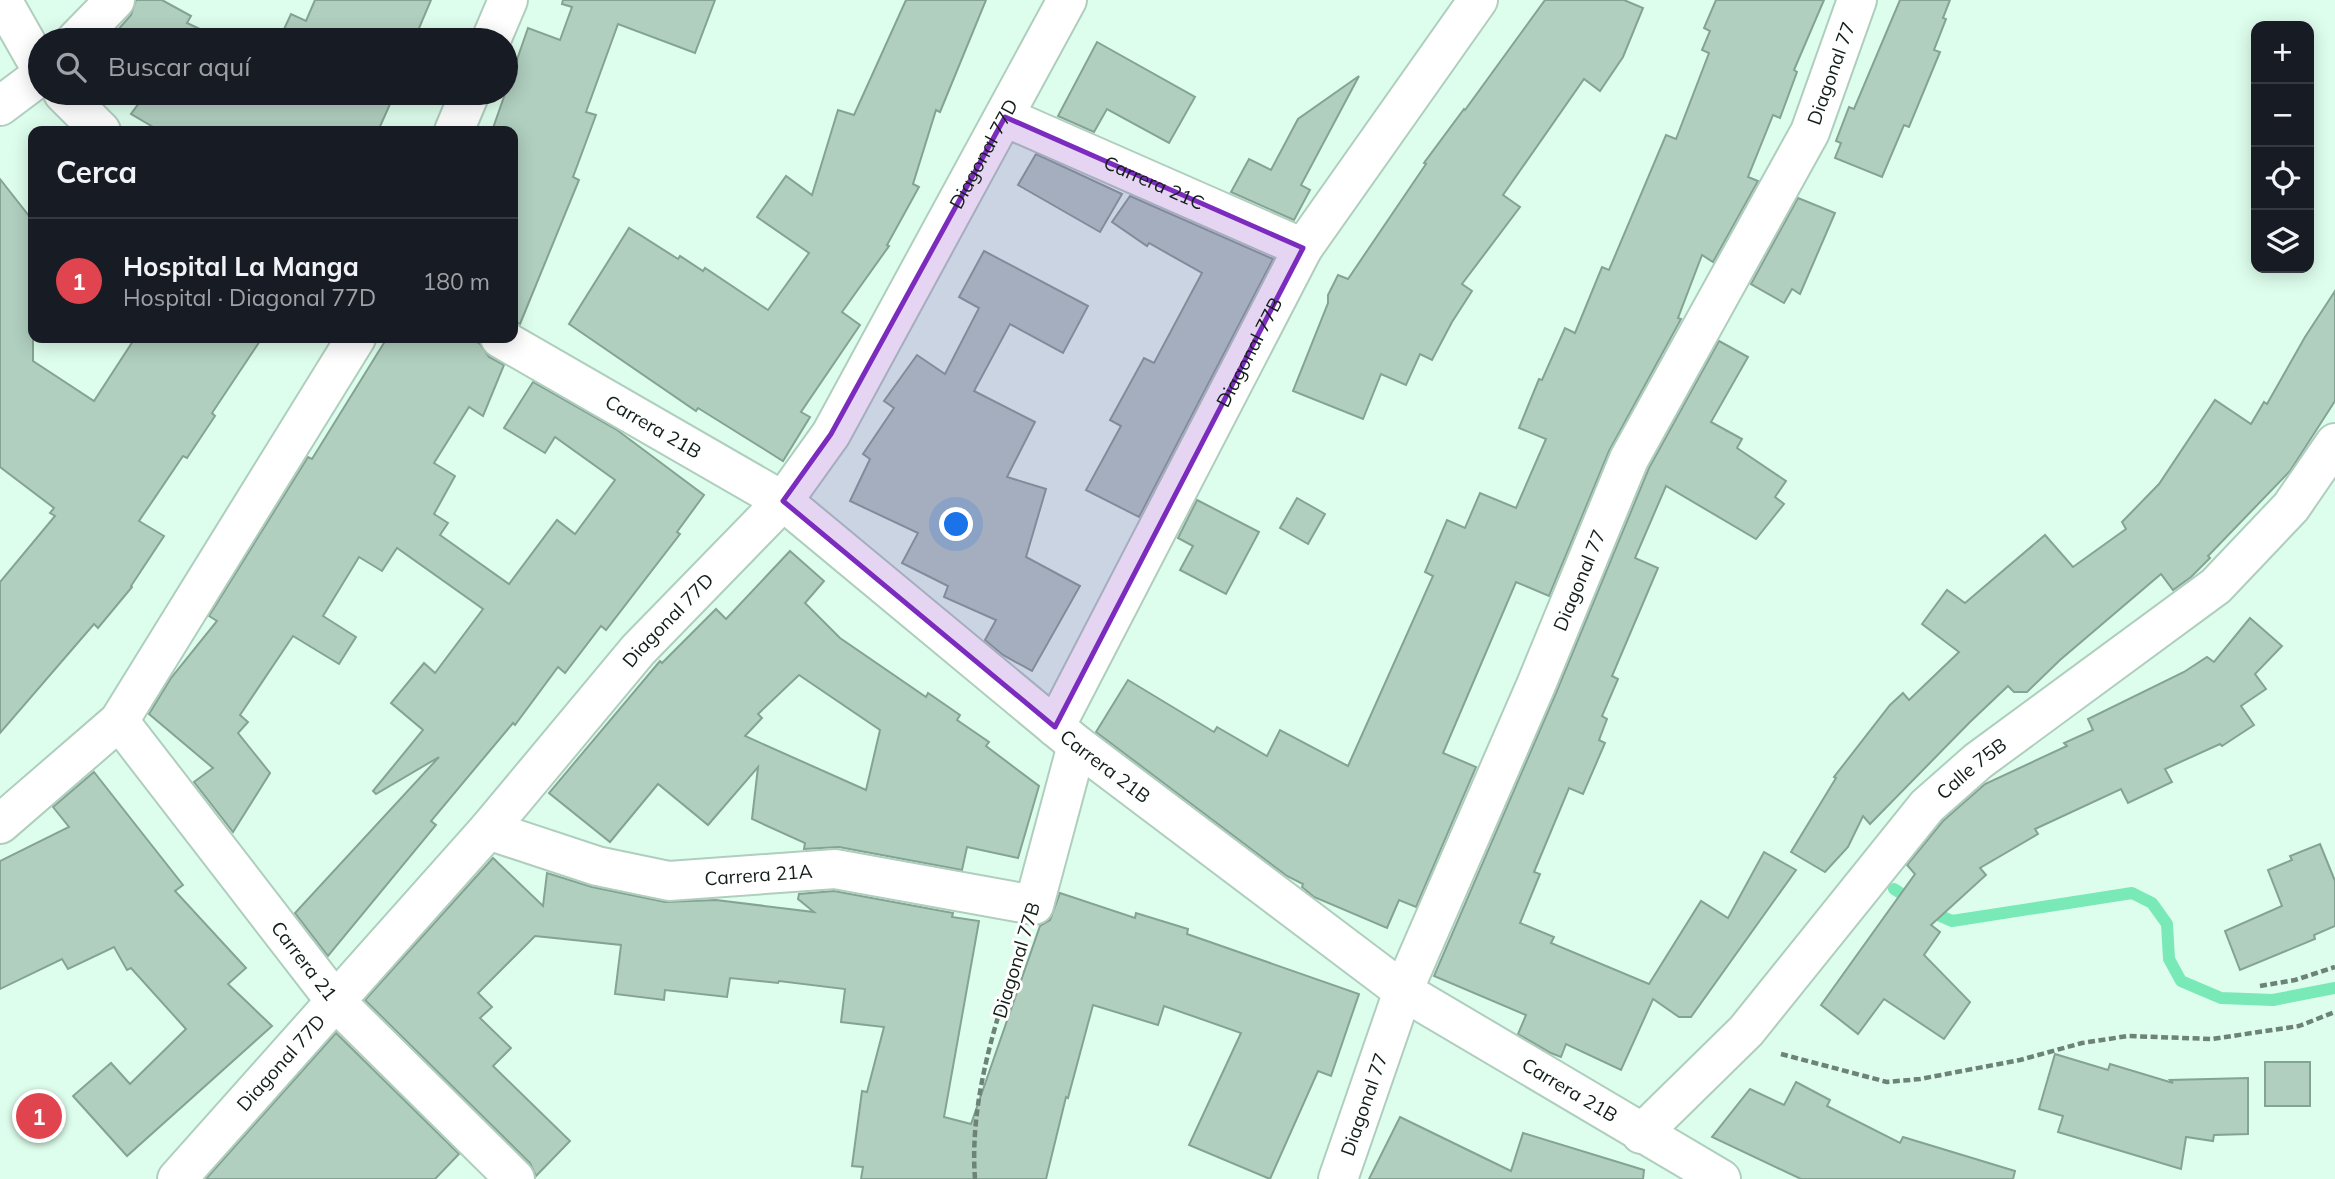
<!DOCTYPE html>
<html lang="es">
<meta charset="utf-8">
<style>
:root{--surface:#171b24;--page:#20242c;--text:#f1f3f6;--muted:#9ea1a6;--line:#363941;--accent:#0f766e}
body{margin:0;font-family:Mulish,sans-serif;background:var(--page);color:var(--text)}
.controls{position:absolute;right:21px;top:21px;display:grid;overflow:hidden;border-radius:14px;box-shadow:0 4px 18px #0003}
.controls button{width:63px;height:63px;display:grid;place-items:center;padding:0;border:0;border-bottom:2px solid var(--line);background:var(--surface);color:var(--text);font:35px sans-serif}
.you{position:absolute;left:957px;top:525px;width:24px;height:24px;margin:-18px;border:5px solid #fff;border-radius:50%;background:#1a73e8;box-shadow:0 0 0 10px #1a73e833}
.badge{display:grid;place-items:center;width:46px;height:46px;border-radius:50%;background:var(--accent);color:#fff;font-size:23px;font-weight:700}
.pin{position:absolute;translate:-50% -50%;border:4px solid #fff;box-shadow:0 2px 7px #0006}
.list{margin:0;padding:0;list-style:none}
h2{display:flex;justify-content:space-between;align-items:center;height:91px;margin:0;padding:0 28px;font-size:30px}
h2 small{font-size:23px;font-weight:400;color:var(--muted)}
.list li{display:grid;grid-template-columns:46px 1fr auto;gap:21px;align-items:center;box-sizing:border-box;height:126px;padding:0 28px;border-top:2px solid var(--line)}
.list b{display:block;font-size:26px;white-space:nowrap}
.list p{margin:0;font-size:23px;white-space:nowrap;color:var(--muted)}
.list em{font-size:23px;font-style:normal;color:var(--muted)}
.icon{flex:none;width:38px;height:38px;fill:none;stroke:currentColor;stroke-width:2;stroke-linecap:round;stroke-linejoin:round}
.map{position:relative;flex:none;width:2335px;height:1179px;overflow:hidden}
.search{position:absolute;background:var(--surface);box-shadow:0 4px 18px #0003;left:28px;top:28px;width:490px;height:77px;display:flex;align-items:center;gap:18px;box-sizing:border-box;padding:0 24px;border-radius:38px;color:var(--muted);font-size:26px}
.panel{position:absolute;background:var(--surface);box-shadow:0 4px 18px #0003;left:28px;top:126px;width:490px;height:217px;border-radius:14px}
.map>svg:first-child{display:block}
</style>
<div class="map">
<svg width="2335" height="1179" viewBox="0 0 2335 1179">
<rect width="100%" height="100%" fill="#defeed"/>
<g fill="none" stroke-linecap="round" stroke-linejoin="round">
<path stroke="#79e9b7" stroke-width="12" d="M 1894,889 L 1929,911 L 1952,921 L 2132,893 L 2152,903 L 2167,924 L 2169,959 L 2181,981 L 2221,998 L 2273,1000 L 2335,988"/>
</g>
<g fill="#b0cfbf" stroke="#85a393" stroke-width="2" fill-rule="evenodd">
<path d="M 136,0 L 162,0 L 191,16 L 187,23 L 223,40 L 109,40 L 131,15 Z"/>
<path d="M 315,0 L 431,0 L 414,40 L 279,40 L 291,14 L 306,21 Z"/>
<path d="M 563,0 L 715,0 L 695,53 L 618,24 L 586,112 L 596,115 L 573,177 L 579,180 L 520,324 L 513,320 L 513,131 L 492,131 L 528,28 L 560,40 L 572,7 L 562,4 Z"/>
<path d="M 906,0 L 986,0 L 940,112 L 936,110 L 913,184 L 919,187 L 887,245 L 889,246 L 842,312 L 860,325 L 801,412 L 810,417 L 783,461 L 698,408 L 696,411 L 569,324 L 629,228 L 678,259 L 680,256 L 703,271 L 705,268 L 768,310 L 809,253 L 757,217 L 786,176 L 812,195 L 838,110 L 854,115 Z"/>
<path d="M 1545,0 L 1624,0 L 1643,8 L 1623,57 L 1600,91 L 1584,79 L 1503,195 L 1520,207 L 1462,284 L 1472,291 L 1452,322 L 1432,360 L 1420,354 L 1406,385 L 1381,374 L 1363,419 L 1293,391 L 1328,303 L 1328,295 L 1338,275 L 1348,279 L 1426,164 L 1424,163 L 1464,109 L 1465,110 Z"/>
<path d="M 1716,0 L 1824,0 L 1794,70 L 1797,72 L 1780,118 L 1773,115 L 1748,177 L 1758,181 L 1713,262 L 1702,255 L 1678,318 L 1681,319 L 1609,451 L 1549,596 L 1516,582 L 1443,753 L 1476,767 L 1416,907 L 1399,900 L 1387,928 L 1314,897 L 1302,887 L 1303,884 L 1287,876 L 1096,732 L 1128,680 L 1214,732 L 1217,727 L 1267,756 L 1280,730 L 1348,766 L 1433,576 L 1425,572 L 1447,520 L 1465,528 L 1480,493 L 1516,508 L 1546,439 L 1519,428 L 1539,379 L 1542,380 L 1565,328 L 1575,333 L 1602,267 L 1609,270 L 1666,135 L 1676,139 L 1709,53 L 1702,50 L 1710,31 L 1704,28 Z"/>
<path d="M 1900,0 L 1950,0 L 1943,18 L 1946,19 L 1934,50 L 1940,52 L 1909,127 L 1904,125 L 1882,177 L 1835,158 L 1841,143 L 1836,141 L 1849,107 L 1854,109 Z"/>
<path d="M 1097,42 L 1195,97 L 1169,143 L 1107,109 L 1094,132 L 1058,116 Z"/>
<path d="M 1359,76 L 1301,185 L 1310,190 L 1294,220 L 1231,192 L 1249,159 L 1271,170 L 1298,119 Z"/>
<path d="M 122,93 L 395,93 L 378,131 L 160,131 L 131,114 L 139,103 Z"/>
<path d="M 1036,154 L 1122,194 L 1100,232 L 1018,185 Z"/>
<path d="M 0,179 L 33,221 L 33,361 L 94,401 L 135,338 L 262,338 L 212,413 L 215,416 L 187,458 L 183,456 L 139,521 L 164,536 L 131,586 L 132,587 L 98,628 L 94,624 L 0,733 L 0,582 L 55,516 L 50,513 L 54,508 L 0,467 Z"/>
<path d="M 1130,196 L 1273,259 L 1139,517 L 1086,490 L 1121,426 L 1110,420 L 1144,358 L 1154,363 L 1202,273 L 1149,243 L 1147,246 L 1112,222 Z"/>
<path d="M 1798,198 L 1835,213 L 1800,294 L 1792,289 L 1784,303 L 1751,284 Z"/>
<path d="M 984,251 L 1088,306 L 1063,353 L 1010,324 L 974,391 L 1035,422 L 1007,477 L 1046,489 L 1026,557 L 1080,586 L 1032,671 L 1003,655 L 985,640 L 996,620 L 944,597 L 948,586 L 902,563 L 918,533 L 850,501 L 870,459 L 863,454 L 894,408 L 884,401 L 917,355 L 945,374 L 979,308 L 959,297 Z"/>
<path d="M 2335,291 L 2335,401 L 2290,471 L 2208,556 L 2210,558 L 2191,577 L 2173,590 L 2161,574 L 2060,660 L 2027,692 L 2014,692 L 2008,686 L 1970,722 L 1870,824 L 1863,816 L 1848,847 L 1825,872 L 1791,852 L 1836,778 L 1834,777 L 1890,705 L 1903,693 L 1909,700 L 1959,652 L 1922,624 L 1947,590 L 1965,603 L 2045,535 L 2073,567 L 2126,529 L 2122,522 L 2159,484 L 2215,400 L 2251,424 L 2264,402 L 2267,404 L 2305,337 Z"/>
<path d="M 387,338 L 470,338 L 480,344 L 489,357 L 504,365 L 483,416 L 469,407 L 434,463 L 455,476 L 434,514 L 448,523 L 440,535 L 509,584 L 557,520 L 575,534 L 615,480 L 555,437 L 545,453 L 504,428 L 533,382 L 617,430 L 704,495 L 677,532 L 680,534 L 606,630 L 601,626 L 565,673 L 558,667 L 515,725 L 513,723 L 431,821 L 436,825 L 328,956 L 295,913 L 439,757 L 376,794 L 373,791 L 423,730 L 391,703 L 424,663 L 435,673 L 483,609 L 397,548 L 382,571 L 359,557 L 323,616 L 356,637 L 339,664 L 293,636 L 240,715 L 248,722 L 238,733 L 270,773 L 233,832 L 194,782 L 213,768 L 149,714 L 171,678 L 217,621 L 209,616 L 308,457 L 312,459 Z"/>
<path d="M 1719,341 L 1748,357 L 1711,422 L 1742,439 L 1737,448 L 1786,481 L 1775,497 L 1784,504 L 1756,539 L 1666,486 L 1635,558 L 1658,568 L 1612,676 L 1618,679 L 1602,716 L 1607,719 L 1599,740 L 1605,743 L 1583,794 L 1569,788 L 1534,872 L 1540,874 L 1520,923 L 1554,937 L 1551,943 L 1649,984 L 1701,901 L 1728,918 L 1764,852 L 1796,870 L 1691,1017 L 1679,1017 L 1653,999 L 1621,1070 L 1566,1044 L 1561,1057 L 1551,1053 L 1518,1034 L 1526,1015 L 1434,976 L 1556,693 L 1649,468 Z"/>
<path d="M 1297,498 L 1325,514 L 1308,544 L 1280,528 Z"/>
<path d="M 1197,500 L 1259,532 L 1226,594 L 1180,570 L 1193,546 L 1178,538 Z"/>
<path d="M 790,551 L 824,581 L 805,603 L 840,638 L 926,697 L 928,693 L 960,715 L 957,720 L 989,742 L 986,746 L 1039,786 L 1018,858 L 967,847 L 962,870 L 839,847 L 804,849 L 805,843 L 752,819 L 758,767 L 708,825 L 658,784 L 610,842 L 549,793 L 660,661 L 662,663 L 716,609 L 726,619 ZM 799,675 L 880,730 L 866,790 L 745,736 L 762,718 L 758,714 Z"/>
<path d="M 2250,618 L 2282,646 L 2255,674 L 2266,689 L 2241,706 L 2254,725 L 2222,746 L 2220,744 L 2165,769 L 2172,782 L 2128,803 L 2121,789 L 2035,829 L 2038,834 L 1980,868 L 1986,875 L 1931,925 L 1940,932 L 1924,955 L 1970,1002 L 1944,1039 L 1884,999 L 1858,1034 L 1821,1005 L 1915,874 L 1907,865 L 1943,821 L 1985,784 L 2067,746 L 2064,743 L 2093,730 L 2088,719 L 2184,672 L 2207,657 L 2214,662 Z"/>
<path d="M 94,772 L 183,885 L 175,891 L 246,968 L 228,984 L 272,1026 L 127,1156 L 73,1096 L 111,1063 L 130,1084 L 186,1029 L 131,968 L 127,970 L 114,947 L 68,969 L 62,959 L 0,989 L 0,861 L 69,827 L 53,807 Z"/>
<path d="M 2320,844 L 2335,881 L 2335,926 L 2314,935 L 2315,939 L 2240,970 L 2225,931 L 2282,906 L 2268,870 L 2292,860 L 2290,856 Z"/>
<path d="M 493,858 L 543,906 L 547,873 L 592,887 L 665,902 L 716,900 L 814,912 L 798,899 L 799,894 L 834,891 L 953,913 L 952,917 L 979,921 L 944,1117 L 971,1124 L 1040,926 L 1050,920 L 1060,893 L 1135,918 L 1136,913 L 1188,929 L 1187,934 L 1359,994 L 1331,1076 L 1318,1071 L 1270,1179 L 1189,1145 L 1241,1033 L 1164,1006 L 1158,1025 L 1093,1005 L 1068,1098 L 1066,1097 L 1046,1179 L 861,1179 L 863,1167 L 852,1166 L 862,1091 L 867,1092 L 884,1027 L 841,1022 L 845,989 L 779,981 L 778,983 L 730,978 L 727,997 L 665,990 L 664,1000 L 615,994 L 621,945 L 535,936 L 478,993 L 492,1007 L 480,1018 L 511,1048 L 493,1066 L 570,1141 L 536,1176 L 530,1163 L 365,1000 Z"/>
<path d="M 336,1033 L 459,1154 L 435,1179 L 206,1179 Z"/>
<path d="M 2055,1054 L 2108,1070 L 2110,1064 L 2173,1083 L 2170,1080 L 2248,1078 L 2248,1134 L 2214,1135 L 2213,1141 L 2186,1137 L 2181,1169 L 2058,1132 L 2063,1116 L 2039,1109 Z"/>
<rect x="2265" y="1062" width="45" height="44"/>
<path d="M 1796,1082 L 1830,1100 L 1827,1106 L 1900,1143 L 1903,1137 L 2015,1171 L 2013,1179 L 1801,1179 L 1712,1137 L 1750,1089 L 1784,1105 Z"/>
<path d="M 1400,1117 L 1511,1171 L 1523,1133 L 1644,1170 L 1643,1179 L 1369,1179 Z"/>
</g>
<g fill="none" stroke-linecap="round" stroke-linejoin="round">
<g stroke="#afcebe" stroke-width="42">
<g id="minor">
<path d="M 2,0 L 40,67"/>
<path d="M 76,40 L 115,0"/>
<path d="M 491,40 L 508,0"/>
<path d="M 63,93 L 101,131"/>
<path d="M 0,106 L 40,76"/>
<path id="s1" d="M 1005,117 L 1303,248"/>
<path d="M 454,131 L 470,93"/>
<path id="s2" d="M 500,338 L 783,501 L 1077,745 L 1403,991 L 1721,1179"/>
<path id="s3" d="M 119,721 L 336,1002 L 515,1179"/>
<path id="s4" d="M 1055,727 L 1303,248 L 1478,0"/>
<path d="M 0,824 L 119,721 L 356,338"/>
<path id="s5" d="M 488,830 L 597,866 L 669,881 L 835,869 L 1034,905 L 1077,745"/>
<path id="s6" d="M 1641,1134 L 1746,1031 L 1927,806 L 1978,761 L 2216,586 L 2291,507 L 2335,443"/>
<path id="s7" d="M 177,1179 L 488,830 L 638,650 L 783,501 L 831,434 L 1067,0"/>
<path id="s8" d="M 1338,1179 L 1403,991 L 1536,685 L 1629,459 L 1810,132 L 1857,0"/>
</g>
</g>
<g stroke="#6e8378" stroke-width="4.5" stroke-dasharray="7 3.5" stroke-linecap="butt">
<path d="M 2260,986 L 2295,980 L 2335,967"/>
<path d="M 1781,1054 L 1887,1082 L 1920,1079 L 2020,1060 L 2082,1043 L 2128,1036 L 2212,1039 L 2299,1026 L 2335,1012"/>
<path d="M 975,1179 C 969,1098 997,1018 1022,942"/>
</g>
<use href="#minor" stroke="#fff" stroke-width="38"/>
</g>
<path fill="#7b2cbf" fill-opacity="0.2" stroke="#7b2cbf" stroke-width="5" stroke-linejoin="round" d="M 1005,117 L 1303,248 L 1055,727 L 783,501 L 831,434 Z"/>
<g text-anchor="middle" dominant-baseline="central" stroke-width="6" stroke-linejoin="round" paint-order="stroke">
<g font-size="19" fill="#121e18" stroke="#fff">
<text stroke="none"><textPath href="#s8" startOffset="1213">Diagonal 77</textPath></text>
<text stroke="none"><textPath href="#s7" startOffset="1311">Diagonal 77D</textPath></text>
<text stroke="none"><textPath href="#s1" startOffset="163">Carrera 21C</textPath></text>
<text stroke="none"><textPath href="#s4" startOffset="422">Diagonal 77B</textPath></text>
<text stroke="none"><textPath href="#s2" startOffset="177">Carrera 21B</textPath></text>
<text stroke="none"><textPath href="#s8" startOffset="646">Diagonal 77</textPath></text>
<text stroke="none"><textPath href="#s7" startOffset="744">Diagonal 77D</textPath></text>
<text stroke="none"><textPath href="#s2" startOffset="744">Carrera 21B</textPath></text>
<text stroke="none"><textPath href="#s6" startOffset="494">Calle 75B</textPath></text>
<text stroke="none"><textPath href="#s5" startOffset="278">Carrera 21A</textPath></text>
<text transform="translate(1016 960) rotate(-73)">Diagonal 77B</text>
<text stroke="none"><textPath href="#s3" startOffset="303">Carrera 21</textPath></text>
<text stroke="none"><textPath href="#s7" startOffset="156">Diagonal 77D</textPath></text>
<text stroke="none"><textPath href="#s2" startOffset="1311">Carrera 21B</textPath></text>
<text stroke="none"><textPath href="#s8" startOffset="79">Diagonal 77</textPath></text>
</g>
</g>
</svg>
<div class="controls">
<button>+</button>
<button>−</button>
<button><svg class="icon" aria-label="locate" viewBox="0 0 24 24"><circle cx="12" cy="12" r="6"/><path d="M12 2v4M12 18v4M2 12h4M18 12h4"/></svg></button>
<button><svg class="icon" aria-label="layers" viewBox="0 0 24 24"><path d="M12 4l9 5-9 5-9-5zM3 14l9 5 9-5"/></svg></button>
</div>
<div class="you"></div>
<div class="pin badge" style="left:39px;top:1116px;background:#e0444e">1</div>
<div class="search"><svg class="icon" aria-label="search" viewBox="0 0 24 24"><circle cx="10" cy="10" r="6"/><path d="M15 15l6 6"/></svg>Buscar aquí</div>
<section class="panel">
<h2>Cerca<small></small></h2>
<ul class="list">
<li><span class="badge" style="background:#e0444e">1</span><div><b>Hospital La Manga</b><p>Hospital · Diagonal 77D</p></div><em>180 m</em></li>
</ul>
</section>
</div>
